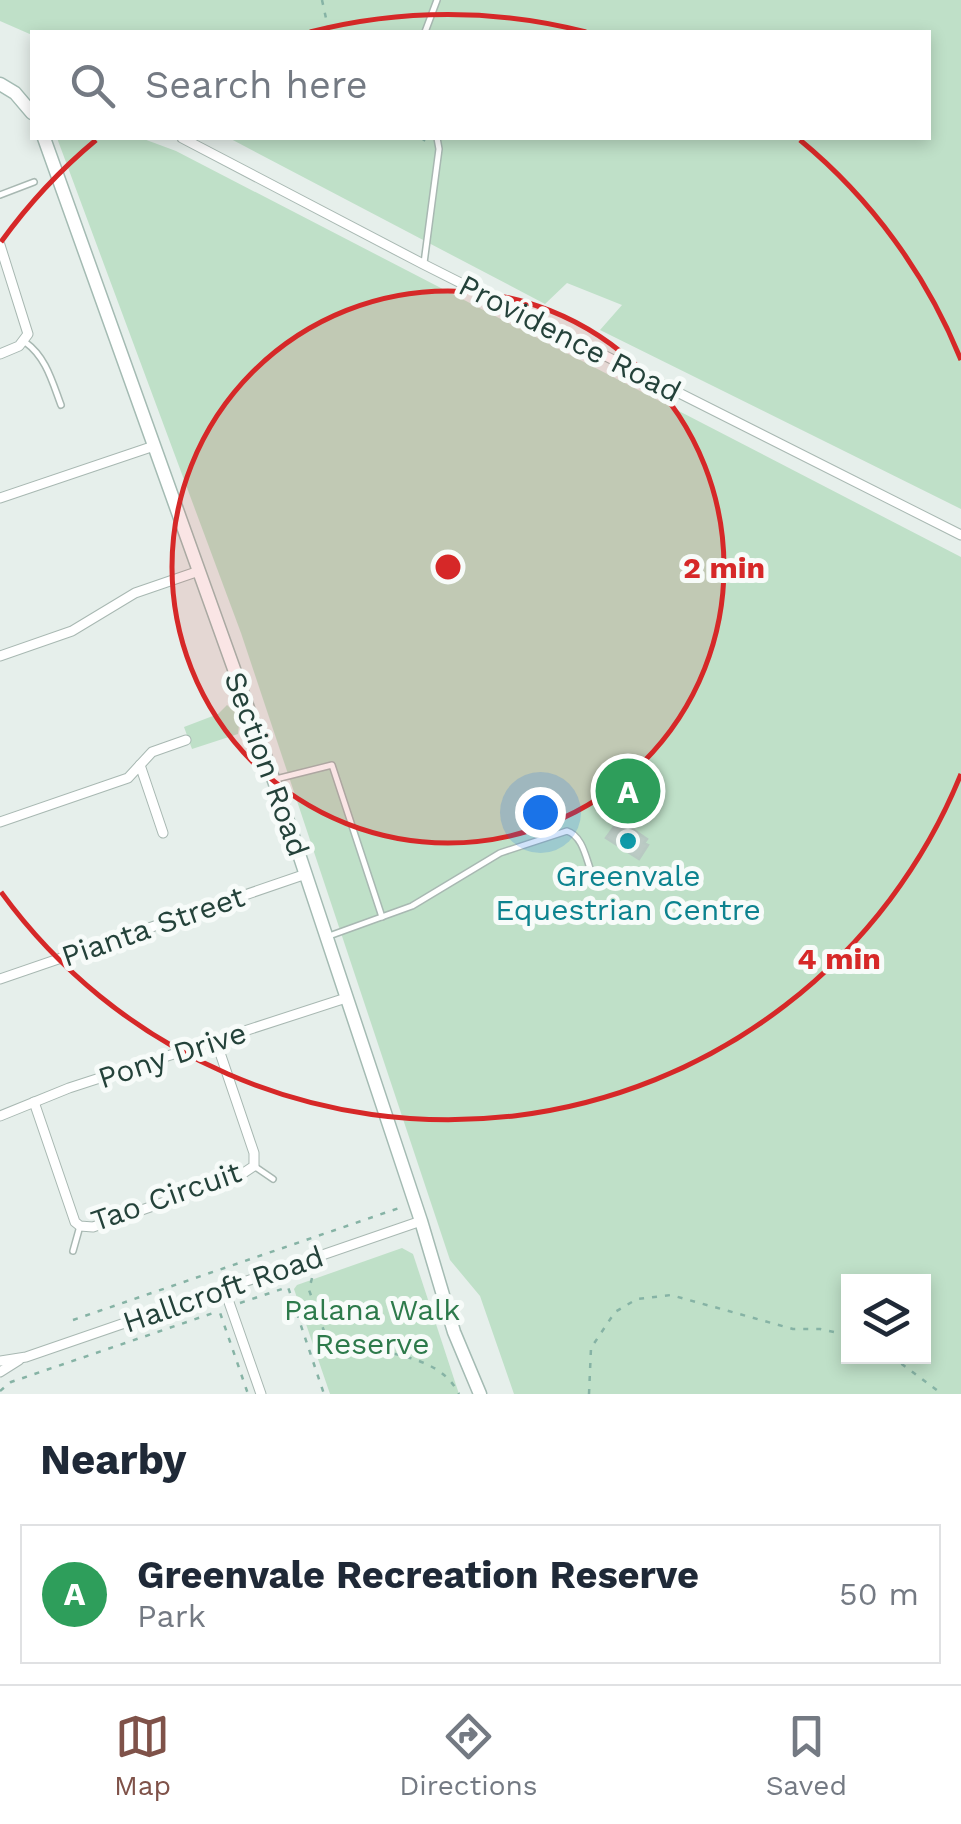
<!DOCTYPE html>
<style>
:root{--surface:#fff;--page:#f2f2f3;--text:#1f2937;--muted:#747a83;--line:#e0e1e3;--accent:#7f5249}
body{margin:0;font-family:"Work Sans",sans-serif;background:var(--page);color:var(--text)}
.controls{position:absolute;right:30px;bottom:30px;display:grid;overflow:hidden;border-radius:0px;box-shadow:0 5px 15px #0003}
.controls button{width:90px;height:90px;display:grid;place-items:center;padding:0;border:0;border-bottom:2px solid var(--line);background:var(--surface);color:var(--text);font:50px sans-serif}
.you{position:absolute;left:540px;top:812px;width:35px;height:35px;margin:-25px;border:8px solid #fff;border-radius:50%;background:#1a73e8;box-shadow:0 0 0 15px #1a73e833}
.badge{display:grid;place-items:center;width:65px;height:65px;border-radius:50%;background:var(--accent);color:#fff;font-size:32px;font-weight:700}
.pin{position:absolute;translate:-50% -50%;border:5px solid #fff;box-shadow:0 2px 10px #0006}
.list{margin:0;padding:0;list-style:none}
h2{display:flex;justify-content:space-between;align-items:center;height:130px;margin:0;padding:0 40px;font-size:42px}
h2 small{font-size:32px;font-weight:400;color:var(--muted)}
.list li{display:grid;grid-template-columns:65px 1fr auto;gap:30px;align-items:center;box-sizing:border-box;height:140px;margin:0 20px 20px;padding:0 20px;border:2px solid var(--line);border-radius:0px}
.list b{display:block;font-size:38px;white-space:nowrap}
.list p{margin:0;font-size:32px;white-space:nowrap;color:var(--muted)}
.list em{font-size:32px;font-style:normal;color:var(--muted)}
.icon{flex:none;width:55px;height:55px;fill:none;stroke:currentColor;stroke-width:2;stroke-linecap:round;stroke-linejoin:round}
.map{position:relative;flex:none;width:961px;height:1394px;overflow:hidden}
.search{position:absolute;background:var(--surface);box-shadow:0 5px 15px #0003;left:30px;right:30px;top:30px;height:110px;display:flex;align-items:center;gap:25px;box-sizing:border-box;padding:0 35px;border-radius:0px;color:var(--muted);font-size:38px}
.sheet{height:290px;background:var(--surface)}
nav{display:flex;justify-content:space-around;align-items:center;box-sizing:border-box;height:140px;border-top:2px solid var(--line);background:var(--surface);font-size:28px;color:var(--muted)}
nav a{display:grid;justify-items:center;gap:5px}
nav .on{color:var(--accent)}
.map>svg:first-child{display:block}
</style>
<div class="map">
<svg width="961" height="1394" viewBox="0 0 961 1394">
<rect width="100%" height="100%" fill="#e6efeb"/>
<g fill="#bfe0c8" fill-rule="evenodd">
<path d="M 0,0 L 961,0 L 961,509 L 600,330 L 622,305 L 567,283 L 545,304 L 229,138 L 928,138 L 928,32 L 32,35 L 0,21 Z"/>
<path d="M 57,138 L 141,138 L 176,151 L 961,557 L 961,1394 L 514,1394 L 480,1296 L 450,1260 L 241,633 ZM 848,1282 L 924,1282 L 924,1356 L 848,1356 Z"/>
<path d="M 227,705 L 240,717 L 238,734 L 192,749 L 184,727 L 218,714 Z"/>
<path d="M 402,1248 L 413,1254 L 459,1394 L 330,1394 L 294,1289 L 297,1285 Z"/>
</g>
<path fill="#bbcac4" stroke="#b8c9c2" stroke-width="2.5" d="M 619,820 L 647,839 L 644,843 L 648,845 L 639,859 L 606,838 Z"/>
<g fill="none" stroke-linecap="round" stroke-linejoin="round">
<g stroke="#a8b8b2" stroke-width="8">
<g id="lane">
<path d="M 425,32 L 437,0"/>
<path d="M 0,195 L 34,182"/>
<path d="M 424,263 L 439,149 L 437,138"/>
<path d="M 25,342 C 46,357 52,381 61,405"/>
<path d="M 276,779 L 332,765 L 382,917"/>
<path d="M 329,936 L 412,906 L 500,853 L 567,831 C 583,836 586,859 592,874"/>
<path d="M 254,1166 L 273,1179"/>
<path d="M 73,1251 L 80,1226"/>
</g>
</g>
<g stroke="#a8b8b2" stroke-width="11">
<g id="street">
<path d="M 182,138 L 423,264 L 961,535"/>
<path d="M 0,245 L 28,334 L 19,346 L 0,354"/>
<path d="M 0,498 L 154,446"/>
<path d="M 0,656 L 72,631 L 135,593 L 199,571"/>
<path d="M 140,765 L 163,833"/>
<path d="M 0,822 L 128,778 L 152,752 L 186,740"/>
<path d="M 0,979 L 306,874"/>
<path d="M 34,1102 L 75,1222 L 80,1226 L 93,1227 L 239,1176 L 254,1166 L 254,1153 L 216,1041"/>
<path d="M 0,1116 L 69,1088 L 346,998"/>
<path d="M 224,1288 L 261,1394"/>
<path d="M 0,1361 L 26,1357 L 421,1221"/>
<path d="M 0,1372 L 19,1360"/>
</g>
</g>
<g stroke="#a4bbb3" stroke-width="15">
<g id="secondary">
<path d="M 0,84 L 15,93 L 32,113"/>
<path d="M 44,138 L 283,806 L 421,1221 L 454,1332 L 480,1394"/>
</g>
</g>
<g stroke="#86b3a5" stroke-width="2.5" stroke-dasharray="5 8" stroke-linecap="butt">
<path d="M 322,0 L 329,32"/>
<path d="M 421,138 L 429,143"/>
<path d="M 312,1278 L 309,1290 L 324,1331 C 365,1358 435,1346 459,1394"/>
<path d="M 216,1301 L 248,1394"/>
<path d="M 240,1303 L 288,1287 L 324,1394"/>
<path d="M 73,1320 L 402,1207"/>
<path d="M 891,1356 L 942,1394"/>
<path d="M 0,1391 L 11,1382 L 219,1311"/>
<path d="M 589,1394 L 591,1348 L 615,1312 L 637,1299 L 671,1295 L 793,1329 L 820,1329 L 848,1335"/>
</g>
<use href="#lane" stroke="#fff" stroke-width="5"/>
<use href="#street" stroke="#fff" stroke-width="9"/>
<use href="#secondary" stroke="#fff" stroke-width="12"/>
</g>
<circle cx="448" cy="567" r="276" fill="#d62828" fill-opacity=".12"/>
<g fill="none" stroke="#d62828" stroke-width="5">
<circle cx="448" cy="567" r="276"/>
<path d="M961 774A553 553 0 0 1 1 892M1 242A553 553 0 0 1 96 140M310 32A553 553 0 0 1 586 32M800 140A553 553 0 0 1 961 360"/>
</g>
<circle fill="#0f9aa8" stroke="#f7fbf9" stroke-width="4" cx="628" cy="841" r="10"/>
<g text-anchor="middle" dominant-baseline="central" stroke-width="10" stroke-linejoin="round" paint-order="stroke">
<g font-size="30" fill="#24423a" stroke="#f7fbf9">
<text transform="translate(570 338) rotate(27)">Providence Road</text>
<text transform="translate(267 764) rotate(70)">Section Road</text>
<text transform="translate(153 926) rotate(-19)">Pianta Street</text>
<text transform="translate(172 1055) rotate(-18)">Pony Drive</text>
<text transform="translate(166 1196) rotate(-19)">Tao Circuit</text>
<text transform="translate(223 1289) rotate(-19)">Hallcroft Road</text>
</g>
<g font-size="30" fill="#0d838f" stroke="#f7fbf9">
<text x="628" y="875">Greenvale<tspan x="628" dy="34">Equestrian Centre</tspan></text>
</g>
<g font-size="30" fill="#2d7a4b" stroke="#f7fbf9">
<text x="372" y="1309">Palana Walk<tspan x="372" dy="34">Reserve</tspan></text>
</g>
</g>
<circle cx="448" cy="567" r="15" fill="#d62828" stroke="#f7fbf9" stroke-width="5"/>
<g font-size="30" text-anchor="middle" font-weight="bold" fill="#d62828" stroke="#f7fbf9" stroke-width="10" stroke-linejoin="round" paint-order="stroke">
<text x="724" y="578">2 min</text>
<text x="839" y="969">4 min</text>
</g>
</svg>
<div class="controls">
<button><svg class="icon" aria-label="layers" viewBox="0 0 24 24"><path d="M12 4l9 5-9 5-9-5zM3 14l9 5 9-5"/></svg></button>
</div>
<div class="you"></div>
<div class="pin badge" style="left:628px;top:791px;background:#2e9e5b">A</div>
<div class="search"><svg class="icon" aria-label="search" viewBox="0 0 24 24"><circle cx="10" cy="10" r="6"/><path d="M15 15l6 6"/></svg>Search here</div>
</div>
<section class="sheet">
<h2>Nearby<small></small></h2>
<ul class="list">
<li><span class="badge" style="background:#2e9e5b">A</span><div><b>Greenvale Recreation Reserve</b><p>Park</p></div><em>50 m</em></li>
</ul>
</section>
<nav>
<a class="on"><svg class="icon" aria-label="map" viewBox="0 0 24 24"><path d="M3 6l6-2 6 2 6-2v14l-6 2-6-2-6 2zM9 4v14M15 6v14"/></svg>Map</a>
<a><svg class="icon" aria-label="directions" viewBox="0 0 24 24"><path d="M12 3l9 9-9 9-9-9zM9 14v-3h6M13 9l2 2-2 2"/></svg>Directions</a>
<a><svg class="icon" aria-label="saved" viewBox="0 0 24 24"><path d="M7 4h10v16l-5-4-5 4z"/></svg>Saved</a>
</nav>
